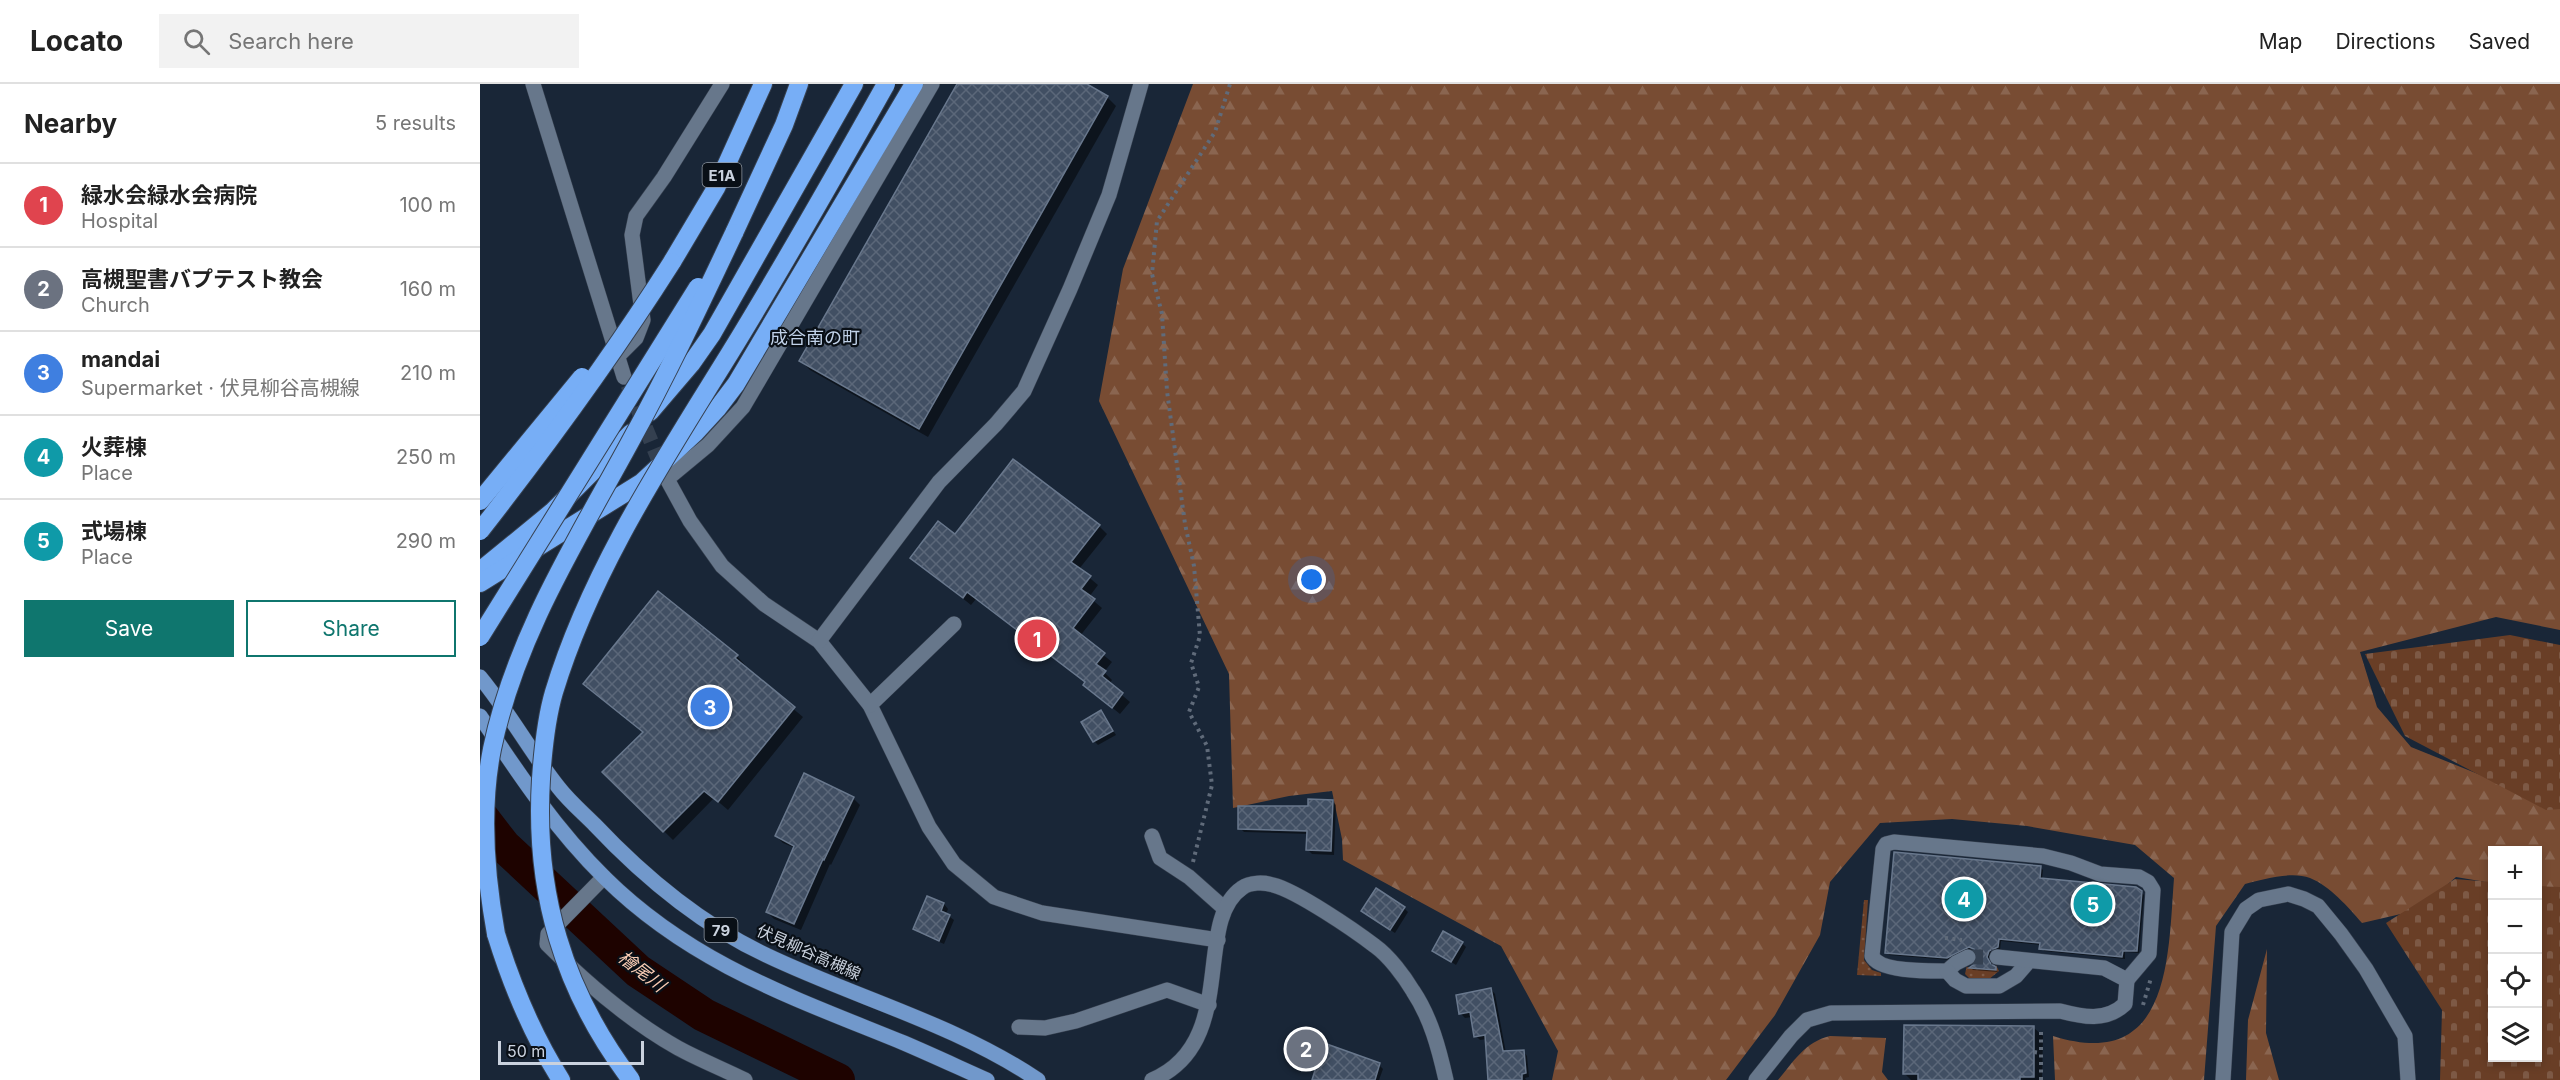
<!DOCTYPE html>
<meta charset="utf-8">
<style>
:root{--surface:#fff;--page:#f2f2f2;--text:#222;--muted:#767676;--line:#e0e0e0;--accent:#0f766e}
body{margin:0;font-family:Inter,"Noto Sans JP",sans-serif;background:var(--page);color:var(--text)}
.controls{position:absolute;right:18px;bottom:18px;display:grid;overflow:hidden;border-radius:0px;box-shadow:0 3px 9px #0003}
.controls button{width:54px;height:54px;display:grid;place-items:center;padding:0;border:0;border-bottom:2px solid var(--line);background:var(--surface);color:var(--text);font:30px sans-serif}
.scale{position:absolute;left:18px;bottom:15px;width:146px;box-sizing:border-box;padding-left:6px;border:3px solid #cad2de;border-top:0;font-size:16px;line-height:21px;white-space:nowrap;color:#cad2de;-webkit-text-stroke:4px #090f16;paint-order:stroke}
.you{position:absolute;left:832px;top:496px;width:21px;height:21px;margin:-15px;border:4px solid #fff;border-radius:50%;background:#1a73e8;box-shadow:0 0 0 9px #1a73e833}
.badge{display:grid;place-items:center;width:39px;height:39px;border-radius:50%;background:var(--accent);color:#fff;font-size:20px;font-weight:700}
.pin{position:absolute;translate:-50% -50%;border:3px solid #fff;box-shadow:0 2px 6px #0006}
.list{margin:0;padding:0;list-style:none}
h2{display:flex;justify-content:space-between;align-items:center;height:78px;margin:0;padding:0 24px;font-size:26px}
h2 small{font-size:20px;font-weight:400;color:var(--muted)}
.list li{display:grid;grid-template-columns:39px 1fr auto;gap:18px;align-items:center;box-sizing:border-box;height:84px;padding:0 24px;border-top:2px solid var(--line)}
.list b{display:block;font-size:22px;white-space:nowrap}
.list p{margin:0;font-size:20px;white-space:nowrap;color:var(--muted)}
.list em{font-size:20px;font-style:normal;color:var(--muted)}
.actions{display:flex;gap:12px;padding:18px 24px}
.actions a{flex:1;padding:14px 0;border:2px solid var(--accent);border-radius:0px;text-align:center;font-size:21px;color:var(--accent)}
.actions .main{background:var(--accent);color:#fff}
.icon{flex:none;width:33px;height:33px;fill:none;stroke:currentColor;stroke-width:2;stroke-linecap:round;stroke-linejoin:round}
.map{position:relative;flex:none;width:2080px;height:996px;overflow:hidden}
header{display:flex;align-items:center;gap:36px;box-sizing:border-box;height:84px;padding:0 30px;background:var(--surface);border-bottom:2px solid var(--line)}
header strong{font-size:28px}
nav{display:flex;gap:33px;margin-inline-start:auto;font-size:21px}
.search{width:420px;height:54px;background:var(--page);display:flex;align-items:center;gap:15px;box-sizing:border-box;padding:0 21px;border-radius:0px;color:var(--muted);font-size:22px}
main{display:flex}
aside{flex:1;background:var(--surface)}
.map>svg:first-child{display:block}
</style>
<header>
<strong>Locato</strong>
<div class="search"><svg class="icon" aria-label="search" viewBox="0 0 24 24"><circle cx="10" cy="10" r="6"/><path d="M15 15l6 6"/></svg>Search here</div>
<nav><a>Map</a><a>Directions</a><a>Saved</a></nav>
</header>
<main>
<aside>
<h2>Nearby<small>5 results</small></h2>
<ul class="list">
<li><span class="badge" style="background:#e0444e">1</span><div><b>緑水会緑水会病院</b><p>Hospital</p></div><em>100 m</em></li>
<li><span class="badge" style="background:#6b7280">2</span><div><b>高槻聖書バプテスト教会</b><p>Church</p></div><em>160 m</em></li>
<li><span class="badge" style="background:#3f7fe0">3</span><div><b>mandai</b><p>Supermarket · 伏見柳谷高槻線</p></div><em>210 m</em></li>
<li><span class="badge" style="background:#0f9aa8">4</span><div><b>火葬棟</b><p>Place</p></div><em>250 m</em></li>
<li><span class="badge" style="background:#0f9aa8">5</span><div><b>式場棟</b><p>Place</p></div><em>290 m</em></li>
</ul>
<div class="actions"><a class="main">Save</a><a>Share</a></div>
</aside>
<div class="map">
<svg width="2080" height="996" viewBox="0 0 2080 996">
<defs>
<pattern id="forest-firs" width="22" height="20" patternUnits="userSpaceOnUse" patternTransform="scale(1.5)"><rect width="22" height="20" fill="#784c33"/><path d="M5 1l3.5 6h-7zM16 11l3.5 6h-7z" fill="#8a6550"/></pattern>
<pattern id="cemetery-stones" width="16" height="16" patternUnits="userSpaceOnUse" patternTransform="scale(1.5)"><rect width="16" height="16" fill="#693e26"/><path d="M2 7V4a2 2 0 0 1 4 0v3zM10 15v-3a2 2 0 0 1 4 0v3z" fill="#7d5945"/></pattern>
<pattern id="park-dots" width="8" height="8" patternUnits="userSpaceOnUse" patternTransform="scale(1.5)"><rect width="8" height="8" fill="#693e26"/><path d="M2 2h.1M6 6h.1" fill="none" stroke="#7d5945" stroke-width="1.8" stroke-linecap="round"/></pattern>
<pattern id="building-cross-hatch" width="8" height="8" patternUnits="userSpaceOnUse" patternTransform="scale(1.5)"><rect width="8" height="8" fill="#414f63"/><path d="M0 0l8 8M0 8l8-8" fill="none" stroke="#5b6779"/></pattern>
</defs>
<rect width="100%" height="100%" fill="#192637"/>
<g fill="url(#forest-firs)">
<path d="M 713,0 L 2080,0 L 2080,546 L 2016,533 L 1880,568 L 1897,623 L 1931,663 L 2080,723 L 2080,803 L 2058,805 L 2058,766 L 2012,766 L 2012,799 L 1976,793 L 1938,826 L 1882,839 C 1868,823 1850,802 1830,794 C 1812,787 1783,795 1765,800 L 1736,842 L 1724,996 L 1575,996 L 1573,952 C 1691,989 1688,873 1694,794 L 1655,761 L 1547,742 L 1472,735 L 1400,739 L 1350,798 L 1340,851 L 1295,931 L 1246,996 L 1072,996 L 1078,967 L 1021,862 L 863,776 L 862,755 L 852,707 L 809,712 L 753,724 L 749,590 L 619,317 L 643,185 Z"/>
<path d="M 1787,865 L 1786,949 L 1799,996 L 1766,996 L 1768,936 Z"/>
<path d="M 1350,952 L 1406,954 L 1402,988 L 1408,996 L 1298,996 C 1314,977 1325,958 1350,952 Z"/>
</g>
<g fill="url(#cemetery-stones)">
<path d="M 2030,551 L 2080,561 L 2080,725 L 2066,726 L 1925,652 L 1885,570 Z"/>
<path d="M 1975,795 L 2012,798 L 2012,974 L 2058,974 L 2058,802 L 2080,803 L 2080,996 L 1960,996 L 1962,926 L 1906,839 Z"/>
</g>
<g fill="url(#park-dots)">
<path d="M 1384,816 L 1388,816 L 1384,876 L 1392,886 L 1401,889 L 1401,892 L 1377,891 Z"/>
<path d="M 1487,881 L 1487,883 L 1515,886 L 1516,881 L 1519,887 L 1508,896 L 1491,896 L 1485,890 Z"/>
</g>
<g fill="#0007">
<path d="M 479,0 L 604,0 L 627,13 L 636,22 L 448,353 L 330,286 L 321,277 Z"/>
<path d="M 619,442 L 627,450 L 599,485 L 618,501 L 609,513 L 622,524 L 600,552 L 632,578 L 624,588 L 632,596 L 629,600 L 650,618 L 640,630 L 613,608 L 606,599 L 496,515 L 491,521 L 432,474 L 476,452 Z"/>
<path d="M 257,572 L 265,581 L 263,583 L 323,633 L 248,726 L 234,714 L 193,756 L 124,688 Z"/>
<path d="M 621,628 L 636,651 L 618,661 L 614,657 Z"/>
<path d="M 373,714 L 380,721 L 351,781 L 350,780 L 321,846 L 294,835 L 287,828 L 315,764 L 303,759 L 296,752 Z"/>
<path d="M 852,717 L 856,721 L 854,771 L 832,770 L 828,766 L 829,750 L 764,748 L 760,744 Z"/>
<path d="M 1560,783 L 1563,786 L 1562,795 L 1661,808 L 1664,811 L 1659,869 L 1645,868 L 1645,875 L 1564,867 L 1561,861 L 1521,857 L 1520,866 L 1512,869 L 1509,876 L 1518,888 L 1493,886 L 1491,884 L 1497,880 L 1499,873 L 1493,865 L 1470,876 L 1409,871 L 1407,868 Z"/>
<path d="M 448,814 L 464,820 L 468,825 L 466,830 L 474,836 L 464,860 L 439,849 L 434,845 Z"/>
<path d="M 924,824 L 928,828 L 915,849 L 887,831 Z"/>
<path d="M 982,859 L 986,863 L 976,881 L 954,867 Z"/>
<path d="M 1011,905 L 1015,910 L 1026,969 L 1043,967 L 1047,972 L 1049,993 L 1045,994 L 1046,996 L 1010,996 L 1007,955 L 1000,956 L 996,952 L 992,933 L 985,934 L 981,930 Z"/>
<path d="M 1553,943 L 1563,952 L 1562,996 L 1431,996 L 1425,990 Z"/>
<path d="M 824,978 L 899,981 L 903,985 L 899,996 L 834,996 L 837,985 Z"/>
</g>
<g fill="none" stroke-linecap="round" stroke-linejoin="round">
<path stroke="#1e0300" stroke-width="34" d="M 0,731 L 24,762 L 158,887 L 224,931 L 358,996"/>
</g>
<g fill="url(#building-cross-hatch)" stroke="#69788d" stroke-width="1.5">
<path d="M 477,0 L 607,0 L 628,12 L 439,345 L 319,277 Z"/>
<path d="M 533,375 L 620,441 L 591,478 L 611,492 L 601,505 L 615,515 L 593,544 L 625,569 L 616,580 L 626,587 L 622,592 L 643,609 L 632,624 L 603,601 L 605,598 L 487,508 L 483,514 L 430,474 L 458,437 L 475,450 Z"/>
<path d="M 178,507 L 258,571 L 255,574 L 315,623 L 238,718 L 224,707 L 183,748 L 122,688 L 163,648 L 103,600 Z"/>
<path d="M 621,626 L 633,647 L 613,658 L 601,638 Z"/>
<path d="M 324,689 L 374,713 L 344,776 L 343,775 L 314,840 L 286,828 L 314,762 L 295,752 Z"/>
<path d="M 828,715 L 853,716 L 851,767 L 826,766 L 827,747 L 758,745 L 758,722 L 828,722 Z"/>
<path d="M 1414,768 L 1561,782 L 1560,794 L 1656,803 L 1662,807 L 1657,867 L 1643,867 L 1642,873 L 1559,865 L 1560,859 L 1519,855 L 1518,863 L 1509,867 L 1507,873 L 1511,880 L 1516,883 L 1516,886 L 1489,884 L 1496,879 L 1498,873 L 1494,865 L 1489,863 L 1467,874 L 1405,869 Z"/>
<path d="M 896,804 L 925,823 L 910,846 L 881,827 Z"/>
<path d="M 447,812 L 464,819 L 461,827 L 470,831 L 459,857 L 433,845 Z"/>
<path d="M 963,847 L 983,858 L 971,878 L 952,867 Z"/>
<path d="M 1011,904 L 1023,967 L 1044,966 L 1046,989 L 1042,990 L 1042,996 L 1008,996 L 1005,951 L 994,953 L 990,928 L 979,930 L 976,911 Z"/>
<path d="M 1424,941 L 1554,942 L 1554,993 L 1540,993 L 1540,996 L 1438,996 L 1438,990 L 1423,990 Z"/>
<path d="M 830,954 L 900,979 L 895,996 L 832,996 L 836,983 L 822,978 Z"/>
</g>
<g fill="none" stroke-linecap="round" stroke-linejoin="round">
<g stroke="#344050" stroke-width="15" stroke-dasharray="15 8" stroke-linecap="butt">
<path d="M 148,301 L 184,389"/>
<path d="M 1488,873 L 1517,873"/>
</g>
<g stroke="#374150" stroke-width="16">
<g id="minor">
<path d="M 53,0 L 144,293"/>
<path d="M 452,0 L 263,323 L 228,361 L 187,395 L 210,437 L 242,482 L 284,520 L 339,557 L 390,621 L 449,743 L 474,780 L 514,813 L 562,829 L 738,856"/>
<path d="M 138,272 L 156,254 L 163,236 L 152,151 L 156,132 L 184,93 L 242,0"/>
<path d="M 339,557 L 459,398 L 516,340 L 544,307 L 590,205 L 629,111 L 661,0"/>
<path d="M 390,621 L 474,540"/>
<path d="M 672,752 L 680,774 L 709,793 L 745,825"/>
<path d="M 124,793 L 68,850 L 67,860 C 106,899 150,937 198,964 C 220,976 243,985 265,996"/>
<path d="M 1488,873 L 1476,879 L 1467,887 C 1450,887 1399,888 1392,872 L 1403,765 L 1406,760 L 1414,758 L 1563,772 L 1591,779 L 1620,790 L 1659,793 L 1668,798 L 1673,806 L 1669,870 L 1647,896"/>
<path d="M 1467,887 L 1475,896 L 1486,902 L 1519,902 L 1536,892 L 1549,877"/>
<path d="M 539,943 L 565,944 L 596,937 L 687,906 L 729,921"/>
<path d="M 672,996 C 760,959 712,838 762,804 C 770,798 784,798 793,801 C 817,807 874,846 895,862 C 909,872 924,892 933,907 C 951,934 959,965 966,996"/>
<path d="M 1276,996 L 1311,952 L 1327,936 L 1351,929 L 1580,927 C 1603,933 1626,938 1645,920 L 1647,896 L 1624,884 L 1517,873"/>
<path d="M 1743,996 L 1752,848 L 1766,825 L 1779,816 L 1808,810 L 1824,815 L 1838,822 L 1861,850 L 1886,885 L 1925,952 L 1928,996"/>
</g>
</g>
<g stroke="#374150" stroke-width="16">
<g id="major">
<path d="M 0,593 C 29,628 51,669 79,704 C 89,717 102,728 114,740 C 164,793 220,840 286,871 C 376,914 475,940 558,996"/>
<path d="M 0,632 C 38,689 76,746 125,794 C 212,880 314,914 424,959 C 452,971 480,984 507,996"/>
</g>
</g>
<g stroke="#374150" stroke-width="20">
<g id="highway">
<path d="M 254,149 L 304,41 L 319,0"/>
<path d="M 192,178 L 236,104 L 283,0"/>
<path d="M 170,328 L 211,280 L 232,250 L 374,0"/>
<path d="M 0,487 L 72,428 L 151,349"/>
<path d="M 0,499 L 161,399 L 215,349 L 237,325 L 256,300 L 434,0"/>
<path d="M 16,850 C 32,902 52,950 81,996"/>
</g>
</g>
<g stroke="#606b7a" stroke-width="4" stroke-dasharray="3 4.5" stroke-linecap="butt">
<path d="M 713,778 L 732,701 L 727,662 L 709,628 L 719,603 L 711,579 L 720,552 L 714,482 L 705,440 L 687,307 L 682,230 L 672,190 L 677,137 L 735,48 L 750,0"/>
<path d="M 1465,854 L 1482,856"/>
<path d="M 1663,921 L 1671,894"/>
<path d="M 1554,968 L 1561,969"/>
<path d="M 1561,996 L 1561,944"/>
</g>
<use href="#minor" stroke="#67778b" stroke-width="15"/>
<use href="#major" stroke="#7198cb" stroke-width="15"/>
<use href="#highway" stroke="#77aef6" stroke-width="18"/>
<g stroke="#374150" stroke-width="20" stroke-linecap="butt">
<g id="highway-bridge">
<path d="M 0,417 L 102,293"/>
<path d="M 0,447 C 68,360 133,271 192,178"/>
<path d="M 0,553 L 218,203"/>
<path d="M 16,850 C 5,790 0,726 12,665 C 35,554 95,459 149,360 C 187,291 220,221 254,149"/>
<path d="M 151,996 C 83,906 54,808 61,695 C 63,666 66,635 74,608 C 111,486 184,376 250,269 C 304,181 355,91 406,0"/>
</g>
</g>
<use href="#highway-bridge" stroke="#77aef6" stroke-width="18"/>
</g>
<g text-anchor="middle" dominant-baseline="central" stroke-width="4.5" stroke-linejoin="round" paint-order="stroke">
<g fill="#090f16" stroke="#9098a2" stroke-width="1.5">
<rect x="222.5" y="79" width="39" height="24" rx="4.5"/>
<rect x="224.5" y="834" width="33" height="24" rx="4.5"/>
</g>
<g font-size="15" font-weight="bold" fill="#cad2de">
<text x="242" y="91">E1A</text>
<text x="241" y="846">79</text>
</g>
<g font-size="16" fill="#cad2de" stroke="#090f16">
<text transform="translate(329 868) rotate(24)">伏見柳谷高槻線</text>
</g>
<g font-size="18" fill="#c1d2e9" stroke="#090f16">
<text x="335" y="253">成合南の町</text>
</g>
<g font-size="18" font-style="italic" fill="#f9ccb4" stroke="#090f16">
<text transform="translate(162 887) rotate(38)">檜尾川</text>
</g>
</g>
</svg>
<div class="controls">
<button>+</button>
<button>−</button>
<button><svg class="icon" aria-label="locate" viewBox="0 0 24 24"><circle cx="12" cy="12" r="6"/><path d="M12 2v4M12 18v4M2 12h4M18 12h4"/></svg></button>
<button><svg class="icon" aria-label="layers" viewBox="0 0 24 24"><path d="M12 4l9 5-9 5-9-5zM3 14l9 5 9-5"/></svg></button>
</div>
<div class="scale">50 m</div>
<div class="you"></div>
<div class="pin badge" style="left:557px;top:555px;background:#e0444e">1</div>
<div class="pin badge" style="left:826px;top:965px;background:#6b7280">2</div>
<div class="pin badge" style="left:230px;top:623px;background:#3f7fe0">3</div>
<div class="pin badge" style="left:1484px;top:815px;background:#0f9aa8">4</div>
<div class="pin badge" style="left:1613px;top:820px;background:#0f9aa8">5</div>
</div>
</main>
